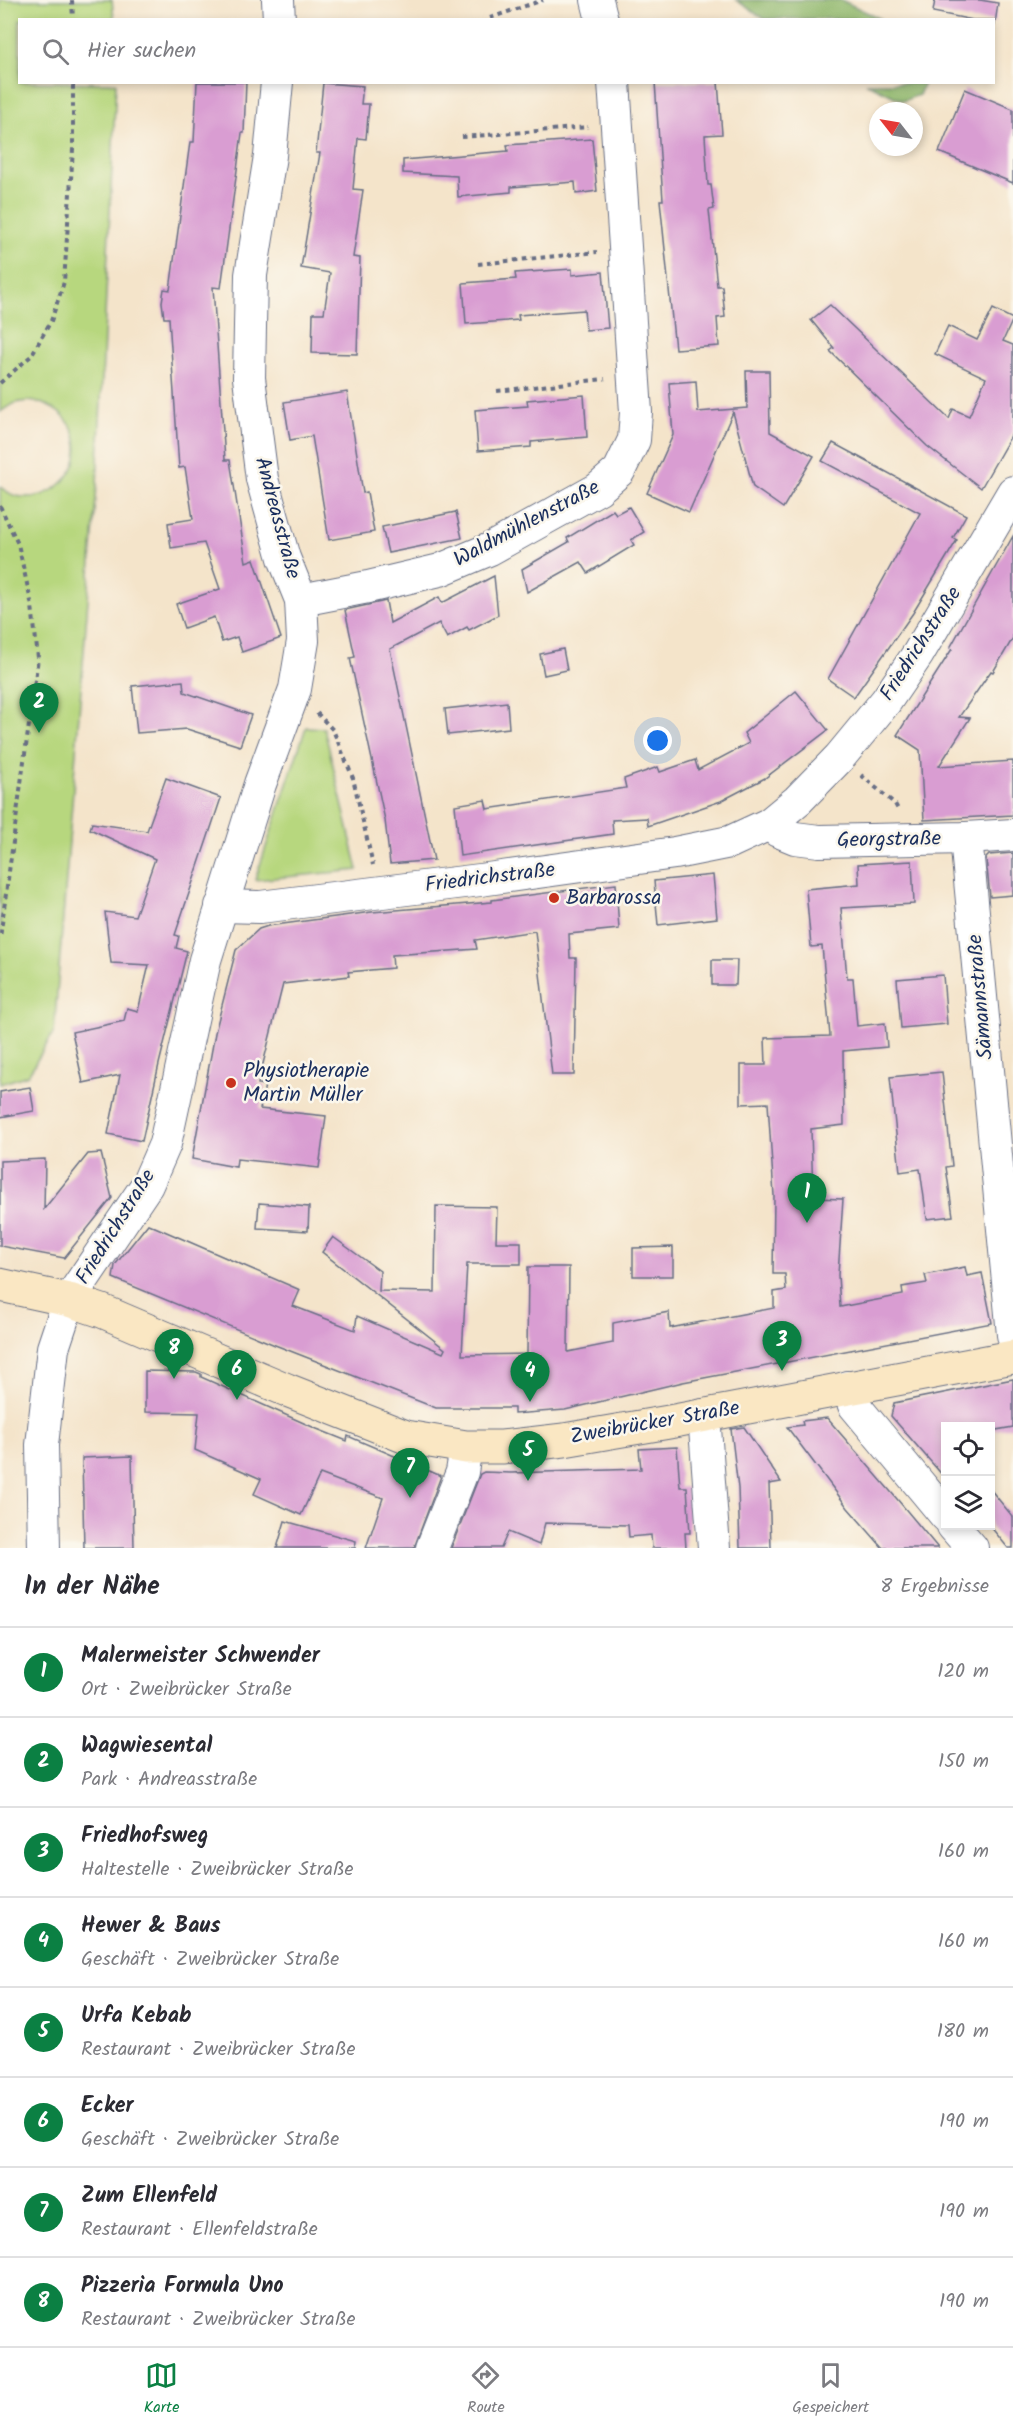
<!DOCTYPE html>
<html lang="de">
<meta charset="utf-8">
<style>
:root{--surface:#fff;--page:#f7f7f7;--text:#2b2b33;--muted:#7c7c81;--line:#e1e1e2;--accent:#0b8043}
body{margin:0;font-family:Kalam,sans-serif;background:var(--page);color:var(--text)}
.controls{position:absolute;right:18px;bottom:18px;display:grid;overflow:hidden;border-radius:0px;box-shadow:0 3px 9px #0003}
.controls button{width:54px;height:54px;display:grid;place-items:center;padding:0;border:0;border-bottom:2px solid var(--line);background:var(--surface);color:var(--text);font:30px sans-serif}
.compass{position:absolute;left:869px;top:102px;width:54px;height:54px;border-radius:50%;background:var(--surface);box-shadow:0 3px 9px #0003;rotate:301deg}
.you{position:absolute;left:658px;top:741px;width:21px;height:21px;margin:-15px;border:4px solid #fff;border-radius:50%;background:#1a73e8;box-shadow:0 0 0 9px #1a73e833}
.badge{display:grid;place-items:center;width:39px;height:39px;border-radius:50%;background:var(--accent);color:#fff;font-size:20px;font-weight:700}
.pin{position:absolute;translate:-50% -50px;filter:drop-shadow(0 2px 3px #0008)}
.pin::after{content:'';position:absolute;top:32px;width:21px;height:18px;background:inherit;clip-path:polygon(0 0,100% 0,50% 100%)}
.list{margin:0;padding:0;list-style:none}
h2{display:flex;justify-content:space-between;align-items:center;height:78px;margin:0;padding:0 24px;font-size:26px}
h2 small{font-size:20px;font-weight:400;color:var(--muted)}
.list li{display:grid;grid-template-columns:39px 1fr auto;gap:18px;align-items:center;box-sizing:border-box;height:90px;padding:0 24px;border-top:2px solid var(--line)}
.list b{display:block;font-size:22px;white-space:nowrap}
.list p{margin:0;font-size:20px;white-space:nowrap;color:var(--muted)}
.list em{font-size:20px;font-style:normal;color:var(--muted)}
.icon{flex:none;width:33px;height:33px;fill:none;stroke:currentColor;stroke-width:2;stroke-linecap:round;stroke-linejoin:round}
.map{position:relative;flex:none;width:1013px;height:1548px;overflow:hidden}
.search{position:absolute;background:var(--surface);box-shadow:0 3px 9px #0003;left:18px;right:18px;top:18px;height:66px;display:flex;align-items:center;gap:15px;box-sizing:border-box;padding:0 21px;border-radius:0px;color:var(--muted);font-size:22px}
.sheet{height:798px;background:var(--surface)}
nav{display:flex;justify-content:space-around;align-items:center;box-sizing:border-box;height:84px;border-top:2px solid var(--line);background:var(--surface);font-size:16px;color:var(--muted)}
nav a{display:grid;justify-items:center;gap:3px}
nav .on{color:var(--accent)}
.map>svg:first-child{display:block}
</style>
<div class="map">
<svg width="1013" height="1548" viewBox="0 0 1013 1548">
<rect width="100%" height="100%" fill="#fbf7ec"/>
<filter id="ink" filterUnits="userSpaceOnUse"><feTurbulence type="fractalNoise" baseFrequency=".0167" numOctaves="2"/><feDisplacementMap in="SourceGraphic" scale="12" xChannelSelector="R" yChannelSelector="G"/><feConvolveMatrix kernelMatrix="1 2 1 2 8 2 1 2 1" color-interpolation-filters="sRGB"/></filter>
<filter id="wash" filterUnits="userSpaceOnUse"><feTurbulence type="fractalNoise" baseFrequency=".008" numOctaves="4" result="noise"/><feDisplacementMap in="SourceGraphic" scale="24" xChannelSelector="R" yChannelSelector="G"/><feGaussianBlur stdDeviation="1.35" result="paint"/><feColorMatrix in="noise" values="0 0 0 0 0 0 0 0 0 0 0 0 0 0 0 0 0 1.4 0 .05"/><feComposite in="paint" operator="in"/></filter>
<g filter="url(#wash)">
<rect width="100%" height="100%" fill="#f4e4ca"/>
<g fill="#b7d77e" stroke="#69836e" stroke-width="1.5">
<path d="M 0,0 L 112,0 L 114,19 L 20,20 L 20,82 L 116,83 L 97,485 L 54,1032 L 28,1075 L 0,1084 L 0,487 C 5,490 11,495 16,496 C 49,503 83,475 76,440 C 71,414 42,396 16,403 C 11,404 5,409 0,412 Z"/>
<path d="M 306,727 L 324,728 L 358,870 L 255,880 Z"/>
</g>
<g fill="#91b86d" stroke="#567466" stroke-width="1.5">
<path d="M 736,0 L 841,0 L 881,19 L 764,19 Z"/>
<path d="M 866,83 L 924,83 L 919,95 L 903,101 Z"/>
</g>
<g id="blocks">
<g fill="#d99dd2">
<path d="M 935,0 L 980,0 L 998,3 L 995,24 L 993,20 L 973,20 L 933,12 Z"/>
<path d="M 197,82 L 246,82 L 244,133 L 242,133 L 221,288 L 213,287 L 225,460 L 230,460 L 246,562 L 254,559 L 281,638 L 242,652 L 237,637 L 222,642 L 214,617 L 184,628 L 176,604 L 220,589 L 204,543 L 171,548 L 168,523 L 193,519 L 185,467 L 179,468 L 169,318 L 164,318 L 162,302 L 164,289 L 170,290 L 190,142 L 194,142 Z"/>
<path d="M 655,82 L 718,82 L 722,134 L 705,135 L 708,185 L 711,185 L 714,209 L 709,210 L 717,286 L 722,286 L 725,317 L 717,318 L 719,346 L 675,349 L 660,200 L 663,200 Z"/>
<path d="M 323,83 L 363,86 L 361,104 L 369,104 L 366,139 L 358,138 L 353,189 L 363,190 L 353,257 L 360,258 L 357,354 L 312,353 L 313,313 L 324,313 L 330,273 L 301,268 L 320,153 L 316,153 Z"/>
<path d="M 965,89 L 1013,109 L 1013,183 L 939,152 Z"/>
<path d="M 592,139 L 597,191 L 576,194 L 575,182 L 511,187 L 511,192 L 458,197 L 457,176 L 403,173 L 403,160 L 508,151 L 507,145 Z"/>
<path d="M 572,269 L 572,275 L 603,272 L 608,328 L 586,330 L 584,310 L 518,315 L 519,320 L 466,324 L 463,283 L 516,279 L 515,273 Z"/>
<path d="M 830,305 L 949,419 L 953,409 L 969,416 L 986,378 L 935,354 L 948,326 L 977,340 L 993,309 L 1013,319 L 1003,341 L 1013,345 L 1013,432 L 981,488 L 927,446 L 830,351 L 834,348 L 811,320 Z"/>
<path d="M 746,371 L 769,371 L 770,432 L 814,456 L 783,508 L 753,487 L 733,412 L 689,512 L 647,493 L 673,435 L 669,383 L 696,381 L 698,412 L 747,408 Z"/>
<path d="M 347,392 L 363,493 L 367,492 L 374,532 L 329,540 L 312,436 L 290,440 L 284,402 Z"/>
<path d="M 584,395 L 587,437 L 531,442 L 531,447 L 478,451 L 475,410 L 528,406 L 527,400 Z"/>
<path d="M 833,443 L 966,515 L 953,538 L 957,540 L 913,613 L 854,697 L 828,679 L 920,513 L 822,461 Z"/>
<path d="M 629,507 L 644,532 L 631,540 L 634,545 L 588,573 L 581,562 L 527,592 L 522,569 L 569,542 L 567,538 L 613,510 L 616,514 Z"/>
<path d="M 456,512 L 462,538 L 388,553 L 382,527 Z"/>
<path d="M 1013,536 L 1013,638 L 993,672 L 991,671 L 959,717 L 970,718 L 939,766 L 1013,761 L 1013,815 L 924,820 L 920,750 L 897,735 L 952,649 L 950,648 Z"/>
<path d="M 494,576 L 498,615 L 469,630 L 467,627 L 447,638 L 439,623 L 390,649 L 434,860 L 390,864 L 385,820 L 350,658 L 355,657 L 345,610 L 386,601 L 390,623 L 439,597 L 442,603 Z"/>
<path d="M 563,649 L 567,670 L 544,675 L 540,654 Z"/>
<path d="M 183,681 L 184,692 L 251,715 L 240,746 L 187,729 L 137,733 L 132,686 Z"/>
<path d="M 796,691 L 828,730 L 765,778 L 721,801 L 648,826 L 647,818 L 612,820 L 613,834 L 460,856 L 455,805 L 485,800 L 487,809 L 626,788 L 624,779 L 658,767 L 660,772 L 695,760 L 698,770 L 749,743 L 744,733 Z"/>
<path d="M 507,702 L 509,728 L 448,735 L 445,709 Z"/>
<path d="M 166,778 L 221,798 L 175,935 L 179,936 L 176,948 L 187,951 L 159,1064 L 142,1141 L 108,1134 L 120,1075 L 83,1083 L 72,1032 L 124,1021 L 127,1008 L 138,1011 L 149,965 L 111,963 L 105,912 L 135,916 L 155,859 L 90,829 L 92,823 L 147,831 Z"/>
<path d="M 1013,853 L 1013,895 L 990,897 L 986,858 L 989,855 Z"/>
<path d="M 912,861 L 914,904 L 841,908 L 847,978 L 853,978 L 857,1026 L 885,1023 L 887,1047 L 843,1051 L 844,1125 L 811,1129 L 813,1198 L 843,1199 L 838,1275 L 840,1307 L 903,1295 L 902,1287 L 927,1283 L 925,1275 L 965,1267 L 967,1276 L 982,1273 L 992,1323 L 683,1382 L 565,1410 L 514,1414 L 514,1408 L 436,1408 L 275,1345 L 113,1278 L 115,1265 L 148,1224 L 300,1290 L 293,1306 L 355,1330 L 357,1316 L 443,1353 L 445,1349 L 322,1252 L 333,1237 L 380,1271 L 379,1291 L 435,1292 L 436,1206 L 497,1207 L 496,1242 L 521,1242 L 521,1264 L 467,1264 L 462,1355 L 527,1354 L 528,1267 L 569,1267 L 568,1352 L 613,1343 L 613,1323 L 669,1312 L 670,1328 L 774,1308 L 774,1292 L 786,1290 L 785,1274 L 773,1274 L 774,1196 L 768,1103 L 741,1104 L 741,1065 L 766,1065 L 765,1038 L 830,1036 L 822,946 L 811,947 L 806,889 L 859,884 L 858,864 Z"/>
<path d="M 713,875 L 717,918 L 658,925 L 654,881 Z"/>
<path d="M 616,884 L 619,929 L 569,934 L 570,958 L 576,958 L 574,1075 L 552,1075 L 535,931 L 475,940 L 477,949 L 392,955 L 393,968 L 348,972 L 349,976 L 283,984 L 258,1084 L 265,1085 L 260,1109 L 326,1116 L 319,1168 L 237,1159 L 236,1167 L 192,1159 L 215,1033 L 236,950 L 259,929 L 268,926 L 372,912 L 492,902 L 492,900 Z"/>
<path d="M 712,960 L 737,960 L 736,985 L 712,985 Z"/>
<path d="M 943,975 L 947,1024 L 901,1028 L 897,979 Z"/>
<path d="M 942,1072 L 952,1166 L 946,1167 L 953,1216 L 927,1219 L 920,1169 L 900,1172 L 890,1077 Z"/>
<path d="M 30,1087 L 34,1111 L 0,1117 L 0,1092 Z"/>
<path d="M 101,1153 L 112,1198 L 64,1258 L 0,1246 L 0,1161 L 45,1159 L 44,1209 L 88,1154 Z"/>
<path d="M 259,1203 L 309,1207 L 308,1231 L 257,1228 Z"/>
<path d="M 673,1247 L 673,1276 L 633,1276 L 633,1248 Z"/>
<path d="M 145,1371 L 196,1372 L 201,1374 L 201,1377 L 317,1429 L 347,1441 L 348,1436 L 441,1476 L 414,1548 L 366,1548 L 383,1498 L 320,1474 L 301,1515 L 254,1494 L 261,1479 L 195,1450 L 199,1413 L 145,1412 Z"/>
<path d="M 1013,1379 L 1013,1427 L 990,1431 L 990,1426 L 945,1426 L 945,1478 L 891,1416 L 894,1403 Z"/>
<path d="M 827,1418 L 897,1499 L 938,1548 L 883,1548 L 848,1508 L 787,1427 L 803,1425 L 802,1421 Z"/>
<path d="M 744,1427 L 781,1482 L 769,1484 L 771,1548 L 740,1548 L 738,1488 L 731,1429 Z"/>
<path d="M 677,1447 L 680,1487 L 687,1487 L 690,1533 L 685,1533 L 686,1548 L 652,1548 L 651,1535 L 629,1537 L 628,1525 L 545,1523 L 539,1545 L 508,1532 L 501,1548 L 451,1548 L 480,1474 L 484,1472 L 511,1473 L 641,1469 L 639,1449 Z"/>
<path d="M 132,1456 L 134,1548 L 84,1548 L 82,1458 Z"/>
<path d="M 990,1489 L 1013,1517 L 1013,1548 L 1008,1548 L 990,1526 Z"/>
<path d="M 285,1521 L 356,1541 L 355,1548 L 277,1548 Z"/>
</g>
</g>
</g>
<g filter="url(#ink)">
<use href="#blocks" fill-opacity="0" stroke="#676e84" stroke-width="1.5"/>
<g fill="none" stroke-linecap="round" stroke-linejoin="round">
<g stroke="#676e84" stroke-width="34">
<g id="street">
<path d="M 278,0 L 279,20"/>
<path d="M 597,0 L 602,20"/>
<path d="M 301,600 L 368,587 L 440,570 L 490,549 L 598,489 L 619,471 L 634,440 L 636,412 L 614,82"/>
<path d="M 769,824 L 778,831 L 795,838 L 819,841 L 966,838 L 1013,835"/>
<path d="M 966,838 L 1013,1335"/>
<path d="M 221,906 L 260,907 L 480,880 L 675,853 L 730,842 L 769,824 L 798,800 L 839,758 L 886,701 L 918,654 L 1013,492"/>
<path d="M 847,1387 L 854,1405 L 946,1516"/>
<path d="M 704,1415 L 714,1548"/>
<path d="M 953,1526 L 972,1548"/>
<path d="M 44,1548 L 42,1445 L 53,1348 L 69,1300 L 147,1185 L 165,1144 L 205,960 L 260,784 L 295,689 L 303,641 L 301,600 L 284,558 L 262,479 L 249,378 L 251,275 L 270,156 L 277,82"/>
<path d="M 432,1548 L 462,1472 L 466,1447"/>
</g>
</g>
<g stroke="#676e84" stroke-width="35">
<path id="secondary" d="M 0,1285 L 69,1300 L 102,1311 L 287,1390 L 406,1437 L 466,1447 L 502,1447 L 564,1440 L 669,1422 L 1013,1357"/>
</g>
<g stroke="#676e84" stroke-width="4" stroke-dasharray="4.5 4.5" stroke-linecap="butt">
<path d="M 72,0 L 73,20"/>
<path d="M 490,18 L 543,0"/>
<path d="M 462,137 L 588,127"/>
<path d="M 478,264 L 597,252"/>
<path d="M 0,383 L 31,356 L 51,321 L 64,282 L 73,149 L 73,82"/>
<path d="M 497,391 L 605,379"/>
<path d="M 0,506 L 18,544 L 32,606 L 38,658 L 0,938"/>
<path d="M 317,713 L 333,730 L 353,778 L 373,865"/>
<path d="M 861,775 L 895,804 L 899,811"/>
</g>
<use href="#street" stroke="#fff" stroke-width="32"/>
<use href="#secondary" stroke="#fae7c3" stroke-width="33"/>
</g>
</g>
<g fill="#c8321e" stroke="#fbf7ec" stroke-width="2">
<circle cx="554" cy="898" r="6"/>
<circle cx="231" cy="1083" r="6"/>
</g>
<g text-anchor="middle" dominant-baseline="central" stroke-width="5" stroke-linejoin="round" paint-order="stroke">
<g font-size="21" fill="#1b2f5e" stroke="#fbf7ec">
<text transform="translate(277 518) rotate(75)">Andreasstraße</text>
<text transform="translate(527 524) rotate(-28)">Waldmühlenstraße</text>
<text transform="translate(921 644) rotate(-57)">Friedrichstraße</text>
<text transform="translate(889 840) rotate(-1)">Georgstraße</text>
<text transform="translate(490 878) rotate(-7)">Friedrichstraße</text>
<text transform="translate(981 997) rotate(-95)">Sämannstraße</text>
<text transform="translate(116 1227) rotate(-58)">Friedrichstraße</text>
<text transform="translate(655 1423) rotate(-10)">Zweibrücker Straße</text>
</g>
<g font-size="21" fill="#1b2f5e" stroke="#fbf7ec" text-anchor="start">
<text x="566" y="898">Barbarossa</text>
<text x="243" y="1071">Physiotherapie<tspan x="243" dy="24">Martin Müller</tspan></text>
</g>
</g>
</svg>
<div class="controls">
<button><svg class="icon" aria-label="locate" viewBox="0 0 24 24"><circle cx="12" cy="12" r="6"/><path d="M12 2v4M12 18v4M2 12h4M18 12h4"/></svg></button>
<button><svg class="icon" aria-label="layers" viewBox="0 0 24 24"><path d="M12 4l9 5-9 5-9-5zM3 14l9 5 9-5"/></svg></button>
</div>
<svg class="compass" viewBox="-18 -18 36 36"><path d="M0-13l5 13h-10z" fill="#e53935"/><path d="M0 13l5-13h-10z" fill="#7c7c81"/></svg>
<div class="you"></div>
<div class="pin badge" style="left:807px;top:1223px">1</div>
<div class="pin badge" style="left:39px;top:733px">2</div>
<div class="pin badge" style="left:782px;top:1371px">3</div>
<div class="pin badge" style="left:530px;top:1402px">4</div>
<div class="pin badge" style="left:528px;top:1481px">5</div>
<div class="pin badge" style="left:237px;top:1400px">6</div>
<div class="pin badge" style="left:410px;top:1498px">7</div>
<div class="pin badge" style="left:174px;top:1379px">8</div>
<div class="search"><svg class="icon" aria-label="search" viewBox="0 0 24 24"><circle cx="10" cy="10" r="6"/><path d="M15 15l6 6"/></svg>Hier suchen</div>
</div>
<section class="sheet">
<h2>In der Nähe<small>8 Ergebnisse</small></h2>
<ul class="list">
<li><span class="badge">1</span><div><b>Malermeister Schwender</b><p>Ort · Zweibrücker Straße</p></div><em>120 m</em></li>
<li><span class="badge">2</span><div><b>Wagwiesental</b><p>Park · Andreasstraße</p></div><em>150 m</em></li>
<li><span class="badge">3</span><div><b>Friedhofsweg</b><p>Haltestelle · Zweibrücker Straße</p></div><em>160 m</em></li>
<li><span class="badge">4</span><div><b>Hewer &amp; Baus</b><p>Geschäft · Zweibrücker Straße</p></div><em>160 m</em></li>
<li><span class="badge">5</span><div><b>Urfa Kebab</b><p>Restaurant · Zweibrücker Straße</p></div><em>180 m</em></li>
<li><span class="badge">6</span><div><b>Ecker</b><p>Geschäft · Zweibrücker Straße</p></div><em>190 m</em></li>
<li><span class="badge">7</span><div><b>Zum Ellenfeld</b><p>Restaurant · Ellenfeldstraße</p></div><em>190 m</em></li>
<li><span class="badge">8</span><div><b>Pizzeria Formula Uno</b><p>Restaurant · Zweibrücker Straße</p></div><em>190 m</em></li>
</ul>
</section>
<nav>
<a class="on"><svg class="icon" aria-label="map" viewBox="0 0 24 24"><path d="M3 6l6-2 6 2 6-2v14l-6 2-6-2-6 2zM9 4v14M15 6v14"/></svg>Karte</a>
<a><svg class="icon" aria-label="directions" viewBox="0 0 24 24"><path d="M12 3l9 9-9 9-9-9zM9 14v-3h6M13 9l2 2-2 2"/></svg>Route</a>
<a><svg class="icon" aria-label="saved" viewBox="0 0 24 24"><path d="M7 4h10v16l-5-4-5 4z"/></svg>Gespeichert</a>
</nav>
